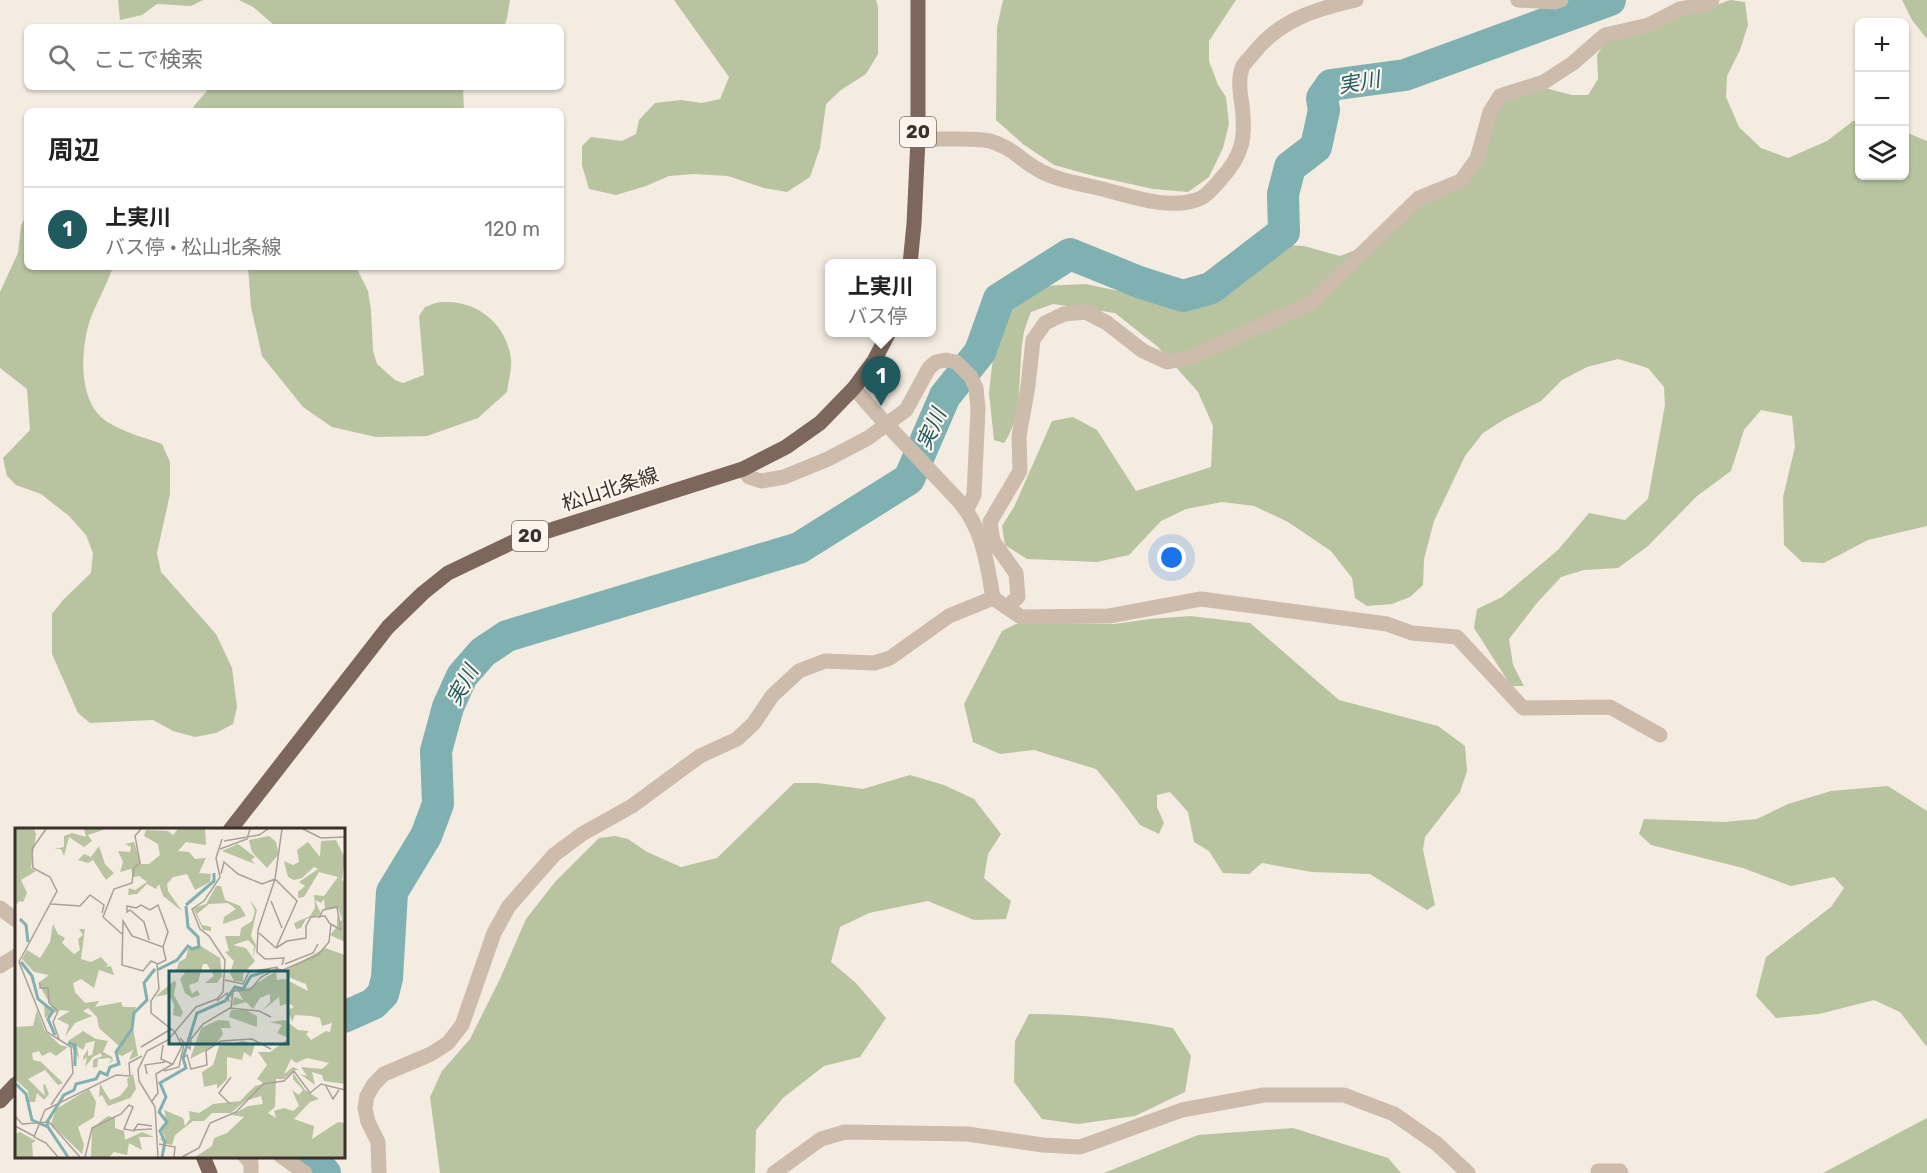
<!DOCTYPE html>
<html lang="ja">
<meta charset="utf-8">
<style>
:root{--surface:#fff;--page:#f6f6f6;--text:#222;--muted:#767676;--line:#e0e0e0;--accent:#1f5a5e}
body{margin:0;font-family:Rubik,"Noto Sans JP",sans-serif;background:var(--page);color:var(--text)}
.controls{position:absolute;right:18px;top:18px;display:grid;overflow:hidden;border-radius:9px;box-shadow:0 2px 4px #0004}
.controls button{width:54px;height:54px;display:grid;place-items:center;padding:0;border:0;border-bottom:2px solid var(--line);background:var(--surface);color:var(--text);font:30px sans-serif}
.you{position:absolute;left:1172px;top:558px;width:21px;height:21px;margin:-15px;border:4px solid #fff;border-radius:50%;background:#1a73e8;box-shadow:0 0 0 9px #1a73e833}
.badge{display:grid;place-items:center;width:39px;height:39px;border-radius:50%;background:var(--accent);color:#fff;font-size:20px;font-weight:700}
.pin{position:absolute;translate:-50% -50px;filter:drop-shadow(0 2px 3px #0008)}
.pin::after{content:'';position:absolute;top:32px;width:21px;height:18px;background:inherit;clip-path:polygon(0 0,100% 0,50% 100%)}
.popup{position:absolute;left:825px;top:259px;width:111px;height:78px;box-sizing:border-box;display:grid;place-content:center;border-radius:9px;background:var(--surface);filter:drop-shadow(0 2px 4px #0005);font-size:20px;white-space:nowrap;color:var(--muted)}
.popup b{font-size:22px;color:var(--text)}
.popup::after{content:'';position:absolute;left:50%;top:100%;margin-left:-12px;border:12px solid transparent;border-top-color:var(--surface)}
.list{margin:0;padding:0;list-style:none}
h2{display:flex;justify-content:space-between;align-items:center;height:78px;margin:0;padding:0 24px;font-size:26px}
h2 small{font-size:20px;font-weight:400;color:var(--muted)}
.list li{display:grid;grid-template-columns:39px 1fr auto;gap:18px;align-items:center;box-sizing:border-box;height:84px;padding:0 24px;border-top:2px solid var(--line)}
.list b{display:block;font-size:22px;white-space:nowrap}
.list p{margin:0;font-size:20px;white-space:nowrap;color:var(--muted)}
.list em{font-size:20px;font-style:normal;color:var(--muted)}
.icon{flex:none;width:33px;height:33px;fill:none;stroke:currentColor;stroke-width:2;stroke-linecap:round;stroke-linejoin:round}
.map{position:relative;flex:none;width:1927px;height:1173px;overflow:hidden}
.search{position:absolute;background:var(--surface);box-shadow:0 2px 4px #0004;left:24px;top:24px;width:540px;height:66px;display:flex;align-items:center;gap:15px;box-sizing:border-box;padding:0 21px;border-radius:9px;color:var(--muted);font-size:22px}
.panel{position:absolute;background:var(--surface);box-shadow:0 2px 4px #0004;left:24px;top:108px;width:540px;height:162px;border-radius:9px}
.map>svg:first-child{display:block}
</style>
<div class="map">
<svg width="1927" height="1173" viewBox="0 0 1927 1173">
<rect width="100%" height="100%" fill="#f4ebe1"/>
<g fill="#b8c4a0">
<path d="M 118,0 L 203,0 L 191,6 L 157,4 L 142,15 L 120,20 Z"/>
<path d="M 239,0 L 510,0 L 507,18 L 504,27 L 273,27 L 273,24 L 253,7 Z"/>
<path d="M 674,0 L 876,0 L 878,7 L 878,54 L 866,74 L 841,90 L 826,104 L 820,148 L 810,177 L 787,192 L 764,188 L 728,176 L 694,174 L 669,176 L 646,186 L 616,195 L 589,189 L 582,165 L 582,146 L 591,137 L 622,141 L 636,134 L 639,120 L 655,103 L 681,100 L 702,103 L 720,99 L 729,77 Z"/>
<path d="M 1003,0 L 1236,0 L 1209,41 L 1209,61 L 1218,85 L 1226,97 L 1229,124 L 1223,148 L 1209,177 L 1188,192 L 1153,189 L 1094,176 L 1054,165 L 1023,144 L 996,120 L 997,27 Z"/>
<path d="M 1730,0 L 1745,2 L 1748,25 L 1740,50 L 1727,76 L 1726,97 L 1739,127 L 1761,148 L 1788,158 L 1827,141 L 1853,121 L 1859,120 L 1860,176 L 1904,176 L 1905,132 L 1927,141 L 1927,526 L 1868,540 L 1824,563 L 1802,562 L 1784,545 L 1783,497 L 1795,447 L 1792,416 L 1761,410 L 1744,430 L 1731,471 L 1697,496 L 1648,546 L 1618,568 L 1584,570 L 1561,577 L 1537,603 L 1509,639 L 1513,665 L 1524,686 L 1511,686 L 1474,628 L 1477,609 L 1502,597 L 1558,550 L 1589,513 L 1625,520 L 1648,499 L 1665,405 L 1664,387 L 1648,368 L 1618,359 L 1587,367 L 1562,380 L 1541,401 L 1505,419 L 1483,433 L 1465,456 L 1434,521 L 1424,559 L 1423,585 L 1410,597 L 1392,604 L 1367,606 L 1355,598 L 1352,578 L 1331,551 L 1288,522 L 1254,506 L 1222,502 L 1186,509 L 1161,521 L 1129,555 L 1097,562 L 1027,559 L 1005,545 L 1002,526 L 1014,507 L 1052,421 L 1073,417 L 1097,430 L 1136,491 L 1211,467 L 1213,426 L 1198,392 L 1158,347 L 1115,313 L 1053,304 L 1031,312 C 1028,320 1024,329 1023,338 C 1018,369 1023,419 1004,443 L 994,440 L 989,393 L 996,331 L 1012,301 L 1042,286 L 1086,284 L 1137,295 L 1171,307 L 1199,307 L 1255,264 L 1286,245 L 1304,246 L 1340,256 L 1384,239 L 1422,204 L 1465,187 L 1494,114 L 1505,102 L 1545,88 L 1572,95 L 1588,95 L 1598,79 L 1597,55 L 1607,39 L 1681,15 L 1704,10 Z"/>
<path d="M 1902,0 L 1927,0 L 1927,39 L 1912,20 Z"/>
<path d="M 210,87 L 463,87 L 464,111 L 193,111 L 194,106 Z"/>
<path d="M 27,215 L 27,267 L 113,267 C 106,288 91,311 87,331 C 80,361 80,408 111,424 C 126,433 146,438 162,444 L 170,462 L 170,494 L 157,553 L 161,572 L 216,634 L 232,668 L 237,707 L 233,724 L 216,733 L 195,737 L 173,731 L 153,720 L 90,723 L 78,713 L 52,654 L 52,614 L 63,600 L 91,573 L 93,553 L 86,535 L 69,516 L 41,494 L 16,485 L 7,476 L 3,458 L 30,430 L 27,389 L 0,368 L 0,292 L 18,253 L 21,225 Z"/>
<path d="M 248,267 L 356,267 L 368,291 L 371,310 L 373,351 L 377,364 L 395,380 L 403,383 L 424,375 L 419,316 L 425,307 C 430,305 437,302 443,302 C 478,300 507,325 511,359 C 512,370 508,382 507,392 L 478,418 L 427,436 L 376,437 L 332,427 L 303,407 L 262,356 L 251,307 Z"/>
<path d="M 1190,616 L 1250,623 L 1339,700 L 1438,726 L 1465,746 L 1467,771 L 1460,792 L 1425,837 L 1423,850 L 1435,905 L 1427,910 L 1370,874 L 1312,872 L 1262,863 L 1249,874 L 1223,873 L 1209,851 L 1194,842 L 1188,812 L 1170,792 L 1157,795 L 1157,807 L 1164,823 L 1159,834 L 1140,825 L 1116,793 L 1096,769 L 1034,750 L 1000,754 L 973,742 L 964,704 L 1002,631 L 1016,624 L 1114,624 L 1150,619 Z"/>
<path d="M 910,775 L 944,785 L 974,799 L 1001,834 L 988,854 L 984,878 L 1011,901 L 1006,919 L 974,920 L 928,901 L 869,913 L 840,927 L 831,962 L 856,983 L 886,1018 L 860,1057 L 824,1066 L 783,1098 L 756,1130 L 755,1173 L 440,1173 L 430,1097 L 442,1071 L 470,1039 L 499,981 L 526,919 L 555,882 L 599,838 L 615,836 L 628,839 L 647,852 L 681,867 L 717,858 L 794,783 L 818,783 L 863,789 Z"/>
<path d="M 1888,786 L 1927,811 L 1927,1047 L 1900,1012 L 1874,1000 L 1819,1014 L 1776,1018 L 1756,996 L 1766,957 L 1831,907 L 1844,888 L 1834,877 L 1791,886 L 1743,868 L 1651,845 L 1639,834 L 1644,819 L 1724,822 L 1757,819 L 1788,804 L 1831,791 Z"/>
<path d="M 1029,1014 C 1078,1014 1125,1019 1173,1028 L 1191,1056 L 1185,1092 L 1135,1116 L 1078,1124 L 1042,1119 L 1014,1082 L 1015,1041 Z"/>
<path d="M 1927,1118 L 1927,1173 L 1823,1173 Z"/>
<path d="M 1293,1128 L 1388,1158 L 1401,1173 L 1104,1173 L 1198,1135 Z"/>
</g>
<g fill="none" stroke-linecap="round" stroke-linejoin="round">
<g stroke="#7fb0b2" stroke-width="32">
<path d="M 344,1017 L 373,1004 L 383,994 L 387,978 L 392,892 L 426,836 L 438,804 L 436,751 L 448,707 L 462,676 L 483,652 L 507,636 L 799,548 L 909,479 L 945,396 L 980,352 L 999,299 L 1070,254 L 1139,282 L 1183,296 L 1211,288 L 1284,232 L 1283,194 L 1290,167 L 1316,147 L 1324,110 L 1322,98 L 1331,85 L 1405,75 L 1610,0"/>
<path d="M 313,1156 L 313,1160 L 325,1173"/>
</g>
<g stroke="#cdbbac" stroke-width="15">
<path d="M 1518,0 L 1555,2 L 1561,0"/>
<path d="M 918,139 C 936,140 974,137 990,141 C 1013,148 1018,158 1037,169 C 1055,180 1077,183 1098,188 C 1128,195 1165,210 1196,200 C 1205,198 1214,187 1220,180 C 1243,155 1246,138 1242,105 C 1240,94 1238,79 1242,68 C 1244,63 1250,58 1253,54 C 1279,20 1316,9 1356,0"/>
<path d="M 854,388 L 876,413"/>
<path d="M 743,469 L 749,477 L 761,481 L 784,477 L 828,459 L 868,438 L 906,410 L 929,368 L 936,362 L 946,360 L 956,362 L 971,377 L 976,388 L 978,409 L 974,495 L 967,509"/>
<path d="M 956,498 C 982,525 987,562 993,598 L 1021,617 L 1109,616 L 1201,599 L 1387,624 L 1412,633 L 1457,637 L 1523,708 L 1610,707 L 1660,735"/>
<path d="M 1008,606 L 1018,597 L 1016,573 L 993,541 L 990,522 L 1020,471 L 1019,436 L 1028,386 L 1033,340 L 1045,323 L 1064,314 L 1086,312 L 1107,323 L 1143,351 L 1167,362 L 1192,357 L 1311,303 L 1419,198 L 1461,181 L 1477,159 L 1490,112 L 1500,96 L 1544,82 L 1573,63 L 1605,35 L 1649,25 L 1680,9 L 1708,4 L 1712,0"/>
<path d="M 0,908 L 16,920"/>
<path d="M 0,966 L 16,956"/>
<path d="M 245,1156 L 251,1163 L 251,1173"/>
<path d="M 281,1156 L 305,1173"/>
<path d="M 1598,1171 L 1620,1171 L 1621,1173"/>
<path d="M 379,1173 L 378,1142 L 368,1122 L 365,1108 L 367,1096 L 374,1084 L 384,1074 L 431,1054 L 448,1043 L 462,1025 L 494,933 L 509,906 L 554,855 L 582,834 L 632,806 L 700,756 L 737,739 L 754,723 L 772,696 L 799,671 L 825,661 L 874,663 L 890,658 L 949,616 L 993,598"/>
<path d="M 774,1173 L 821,1139 L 845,1132 L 967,1134 L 1043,1145 L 1080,1147 L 1182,1110 L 1264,1095 L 1344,1095 L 1394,1114 L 1437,1144 L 1468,1173"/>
</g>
<g stroke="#7d675c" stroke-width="15">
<path d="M 910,264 L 914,224 L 918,139 L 918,0"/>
<path d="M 230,830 L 388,627 L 423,593 L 448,573 L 513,542 L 743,469 L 786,447 L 820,423 L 854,388 L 874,361 L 889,332"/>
<path d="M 0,1101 L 16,1084"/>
<path d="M 203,1156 L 210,1173"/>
</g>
<path stroke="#cdbbac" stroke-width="15" d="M 876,413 L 956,498"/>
</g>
<g text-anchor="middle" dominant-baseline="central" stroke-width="4.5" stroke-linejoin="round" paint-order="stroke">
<g fill="#fbf5ee" stroke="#756b66" stroke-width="1.5">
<rect x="900" y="117" width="36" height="30" rx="4.5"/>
<rect x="512" y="521" width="36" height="30" rx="4.5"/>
</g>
<g font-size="18" font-weight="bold" fill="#3b302b">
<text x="918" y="132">20</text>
<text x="530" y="536">20</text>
</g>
<g font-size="20" fill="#3b302b" stroke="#fbf5ee">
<text transform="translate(610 489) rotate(-18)">松山北条線</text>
</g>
<g font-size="21" font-style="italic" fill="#1f5a5e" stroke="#fbf5ee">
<text transform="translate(1359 82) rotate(-10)">実川</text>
<text transform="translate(931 429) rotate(-66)">実川</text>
<text transform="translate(462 685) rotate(-61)">実川</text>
</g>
</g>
<g transform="translate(15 828)">
<rect width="330" height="330" fill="#f4ebe1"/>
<path d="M 0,1 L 19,1 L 21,6 L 16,40 L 21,43 L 6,52 L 12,65 L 8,74 L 4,73 L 0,79 ZM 69,1 L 91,1 L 73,7 L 77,13 L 69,19 L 54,9 L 49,28 L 46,21 L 39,21 L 49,19 L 49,8 L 57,5 L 71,9 ZM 163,1 L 190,1 L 191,17 L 171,14 L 163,23 L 174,24 L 180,31 L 191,30 L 184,45 L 196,46 L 195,54 L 180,62 L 172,46 L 158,49 L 152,56 L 153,63 L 167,83 L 148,68 L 144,56 L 141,61 L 132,56 L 122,66 L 113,67 L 114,60 L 120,62 L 132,54 L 124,48 L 118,49 L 116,41 L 105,44 L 108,34 L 103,23 L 115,24 L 116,19 L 110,16 L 119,14 L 126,36 L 134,36 L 145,27 L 143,16 L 129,8 L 131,2 L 153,3 L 158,7 ZM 254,8 L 261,14 L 264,26 L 252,40 L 237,24 L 234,12 ZM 306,13 L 321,12 L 330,30 L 327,52 L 330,54 L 330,114 L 315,107 L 322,99 L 322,88 L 325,94 L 327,91 L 323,80 L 310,81 L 309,71 L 306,75 L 300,72 L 306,86 L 291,91 L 286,100 L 281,101 L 279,95 L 295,88 L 300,80 L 299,67 L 309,68 L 323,49 L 304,44 L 289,69 L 283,70 L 283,64 L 290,58 L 284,54 L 303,41 L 299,39 L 287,50 L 279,52 L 273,49 L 269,33 L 278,37 L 284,34 L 282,22 L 293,14 L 305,29 ZM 223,16 L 240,29 L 236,32 L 240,36 L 207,23 ZM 84,18 L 90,36 L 99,45 L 91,52 L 78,32 L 73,35 L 63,32 L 69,26 L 76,29 ZM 201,58 L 206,58 L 210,72 L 225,78 L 231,88 L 208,96 L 209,89 L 221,81 L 213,75 L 194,76 L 182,86 L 187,97 L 196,99 L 196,103 L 188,102 L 178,80 L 191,76 ZM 235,72 L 242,82 L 236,108 L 241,117 L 238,130 L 239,118 L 233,112 L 218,117 L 231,120 L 240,133 L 228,146 L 228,154 L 219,153 L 215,145 L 219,133 L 210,124 L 214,123 L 210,108 L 225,108 L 226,100 L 237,93 L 240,83 ZM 38,96 L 43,106 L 50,110 L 47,115 L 59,126 L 65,122 L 63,111 L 68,107 L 64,101 L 70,101 L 66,131 L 76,134 L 86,129 L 93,137 L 90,139 L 96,138 L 99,147 L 84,142 L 79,160 L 66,151 L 58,155 L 60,164 L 70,175 L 84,173 L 80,179 L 106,174 L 108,179 L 121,179 L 117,194 L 123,228 L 114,232 L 118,222 L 107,228 L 101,225 L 104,218 L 84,200 L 82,189 L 73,180 L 68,183 L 77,188 L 60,195 L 50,209 L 54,197 L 42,191 L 55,183 L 44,182 L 30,190 L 29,177 L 37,179 L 23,155 L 34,147 L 19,144 L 7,131 L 12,122 L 25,130 L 35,114 ZM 184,117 L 205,130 L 207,148 L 202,155 L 190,155 L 199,148 L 192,136 L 188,136 L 183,154 L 174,157 L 177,166 L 182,162 L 185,167 L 177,170 L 170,165 L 165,151 L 170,145 L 161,143 L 164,134 L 171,130 L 173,121 ZM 310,120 L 330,127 L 330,256 L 309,253 L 307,247 L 297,244 L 300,257 L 285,246 L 292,248 L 286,239 L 307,241 L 314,235 L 292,230 L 281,235 L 276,231 L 269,246 L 278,239 L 284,242 L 280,242 L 269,251 L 261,251 L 260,279 L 253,285 L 261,290 L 259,283 L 269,280 L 278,283 L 284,278 L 277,262 L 284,267 L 288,262 L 278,251 L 278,245 L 290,262 L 304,271 L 295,274 L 279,291 L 299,298 L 297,311 L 323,294 L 330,295 L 330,329 L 180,329 L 197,318 L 199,310 L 212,305 L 229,289 L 217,287 L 233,278 L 248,276 L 246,268 L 230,273 L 216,285 L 197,285 L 189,293 L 178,293 L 160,307 L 157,317 L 148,315 L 145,310 L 151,311 L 147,303 L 151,293 L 145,286 L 151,289 L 149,282 L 168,290 L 170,298 L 175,291 L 174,283 L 184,285 L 198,276 L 225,273 L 240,258 L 250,256 L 242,251 L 252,237 L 243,224 L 255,224 L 274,210 L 262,205 L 267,197 L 255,194 L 270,192 L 283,202 L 294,203 L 291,206 L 296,212 L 311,203 L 315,204 L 317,195 L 307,198 L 305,190 L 296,188 L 280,187 L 277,194 L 273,182 L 279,179 L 274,175 L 265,178 L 264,169 L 247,183 L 255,174 L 255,166 L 245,170 L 238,181 L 231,174 L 217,178 L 219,169 L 228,172 L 223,163 L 219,162 L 216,171 L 215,167 L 216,162 L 236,159 L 261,143 L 262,152 L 270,151 L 293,163 L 291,156 L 273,149 L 271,142 ZM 160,152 L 161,156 L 159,167 L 168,184 L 166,189 L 158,187 L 159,177 L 154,166 L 140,169 ZM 22,182 L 30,203 L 45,217 L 53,219 L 41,228 L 35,224 L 27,228 L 24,223 L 17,225 L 18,232 L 26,234 L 48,255 L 43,257 L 30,242 L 13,251 L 30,268 L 28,257 L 30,256 L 34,266 L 29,272 L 22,265 L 20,274 L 14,274 L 13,263 L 0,251 L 0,199 L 18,198 ZM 216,182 L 231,182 L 242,188 L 242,199 L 214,189 ZM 203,192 L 214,193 L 216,200 L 206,200 L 208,206 L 200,218 L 175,231 L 186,200 ZM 68,203 L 81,211 L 93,213 L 88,224 L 97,229 L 98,233 L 92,236 L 97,232 L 94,230 L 83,231 L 82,239 L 78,240 L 78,232 L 87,228 L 86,225 L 78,229 L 70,239 L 72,229 L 68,232 L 68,229 L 73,221 L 73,228 L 77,227 L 80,213 L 71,215 L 68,222 L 62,218 L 64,231 L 53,213 ZM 228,213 L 240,216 L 236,229 L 229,224 L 227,232 L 212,229 L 212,251 L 202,261 L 202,256 L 189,259 L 187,244 L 198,237 L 204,218 ZM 118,246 L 121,261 L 115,270 L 93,278 L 87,267 L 84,269 L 85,256 L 95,272 L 105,268 L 113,258 L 112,251 ZM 74,261 L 81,274 L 79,289 L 63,299 L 69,317 L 67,326 L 36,296 L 41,281 ZM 93,288 L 100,290 L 100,300 L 109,303 L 110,312 L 127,304 L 139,309 L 124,309 L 127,322 L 114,315 L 112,327 L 99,324 L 94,329 L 76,329 L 77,300 ZM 5,304 L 21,313 L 17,315 L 18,329 L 0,329 L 0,306 Z" fill="#b8c4a0"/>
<path fill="none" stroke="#7fb0b2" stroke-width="3" d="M 171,77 L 199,53 L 199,45M 5,91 L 11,97 L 13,114M 6,134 L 17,148 L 23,171 L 38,183 L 33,191 L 40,207M 142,142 L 162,132 L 173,118 L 177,121 L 184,119 L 183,109 L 173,99 L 171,78M 53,215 L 60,217 L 60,238M 0,255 L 11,266 L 17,292 L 33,299M 33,299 L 32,294 L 49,267 L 59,262 L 61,256 L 81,251 L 85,244 L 92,247 L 95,239 L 104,236 L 101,224 L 117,201 L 119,185 L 132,172 L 129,155 L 140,141M 33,299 L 53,329M 147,329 L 150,314 L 145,303 L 152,294 L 144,284 L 151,269 L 145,255 L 171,240 L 168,230 L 182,185 L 210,173 L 220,159 L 228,161 L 236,148 L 255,142"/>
<path fill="none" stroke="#aaa098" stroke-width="1.5" d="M 31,1 L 17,21 L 18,40 L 35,49 L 42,63 L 4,134 L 32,204 L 56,219 L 58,245 L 36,277M 267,1 L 260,51 L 243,102 L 242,124 L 250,131 L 269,130 L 267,137M 288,1 L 306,10 L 330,9M 209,13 L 244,7 L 253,1M 205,21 L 232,11 L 235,1M 206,46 L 209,34 L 223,46 L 247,56 L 260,51M 260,51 L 282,73 L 261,120M 256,73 L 267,100M 36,76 L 65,78 L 75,67 L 89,77 L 87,85M 88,89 L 99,61 L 117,55 L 119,40 L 125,35 L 120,8 L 126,1M 88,89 L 107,106M 108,93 L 117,108 L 148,119 L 151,132 L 143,136 L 136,133 L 128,143 L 107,137 ZM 244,105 L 261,120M 134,112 L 129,94 L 115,82 L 112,84 L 112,78 L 121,80 L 126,77 L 135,82 L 143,77 L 153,104 L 148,119M 261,120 L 272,113 L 291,110 L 291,98 L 296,89 L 310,88 L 315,96M 142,136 L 144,161 L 136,173 L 136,185 L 160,204M 270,136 L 298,125 L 303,116M 262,141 L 268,142 L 303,127 L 314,114 L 316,96 L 326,102 L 322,79 L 308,82 L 304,90M 210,152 L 228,156 L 234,144 L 263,139M 25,155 L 25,160 L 33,160 L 34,175 L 43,183 L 38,194 L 44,211M 202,173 L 212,165 L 214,174M 216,180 L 218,163 L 235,162 L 246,149 L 263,140M 165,210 L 175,221 L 176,211 L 188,196 L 215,180 L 244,183 L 256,189M 148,217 L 146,231 L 157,236M 126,219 L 156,201M 167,231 L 172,227 L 176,241 L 192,237 L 191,223 L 206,213 L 237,211 L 256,221M 149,243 L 164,239 L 169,216M 132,246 L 130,237 L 150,234M 311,258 L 318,271 L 324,262M 137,273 L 143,265 L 141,246 L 158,236 L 167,218 L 160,204M 215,276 L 204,265 L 216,249M 0,288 L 7,296 L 34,294 L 65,329M 0,298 L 19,308M 137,298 L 123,296 L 119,302 L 137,301M 144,316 L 160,319 L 159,329M 43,329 L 31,315 L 19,309 L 30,282 L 101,247 L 115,248 L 114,235 L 127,228M 70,329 L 77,300 L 106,286 L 114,277 L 118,279 L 109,301 L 120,303M 143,329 L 140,279 L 124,253 L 123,242 L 132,223 L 153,212 L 181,179 L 202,171 L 208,164 L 210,132 L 194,108 L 185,101 L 177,81 L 189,73 L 205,49 L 201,30 L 207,11M 167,329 L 184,320 L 195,295 L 221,284 L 248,256 L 269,253 L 279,243 L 295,265 L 306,256 L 330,262"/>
<path fill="#1f5a5e" fill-opacity="0.15" stroke="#1f5a5e" stroke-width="3" d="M 154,143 L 273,143 L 273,216 L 154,216 Z"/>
<rect width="330" height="330" fill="none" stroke="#3b302b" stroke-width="3"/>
</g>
</svg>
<div class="controls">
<button>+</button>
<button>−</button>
<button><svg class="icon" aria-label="layers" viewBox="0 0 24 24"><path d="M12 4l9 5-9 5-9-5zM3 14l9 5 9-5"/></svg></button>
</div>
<div class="you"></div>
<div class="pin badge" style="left:881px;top:406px">1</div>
<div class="popup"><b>上実川</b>バス停</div>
<div class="search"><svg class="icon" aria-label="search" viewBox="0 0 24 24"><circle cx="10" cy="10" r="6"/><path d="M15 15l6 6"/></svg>ここで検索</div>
<section class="panel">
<h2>周辺<small></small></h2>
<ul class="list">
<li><span class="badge">1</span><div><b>上実川</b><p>バス停 · 松山北条線</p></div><em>120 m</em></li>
</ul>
</section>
</div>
